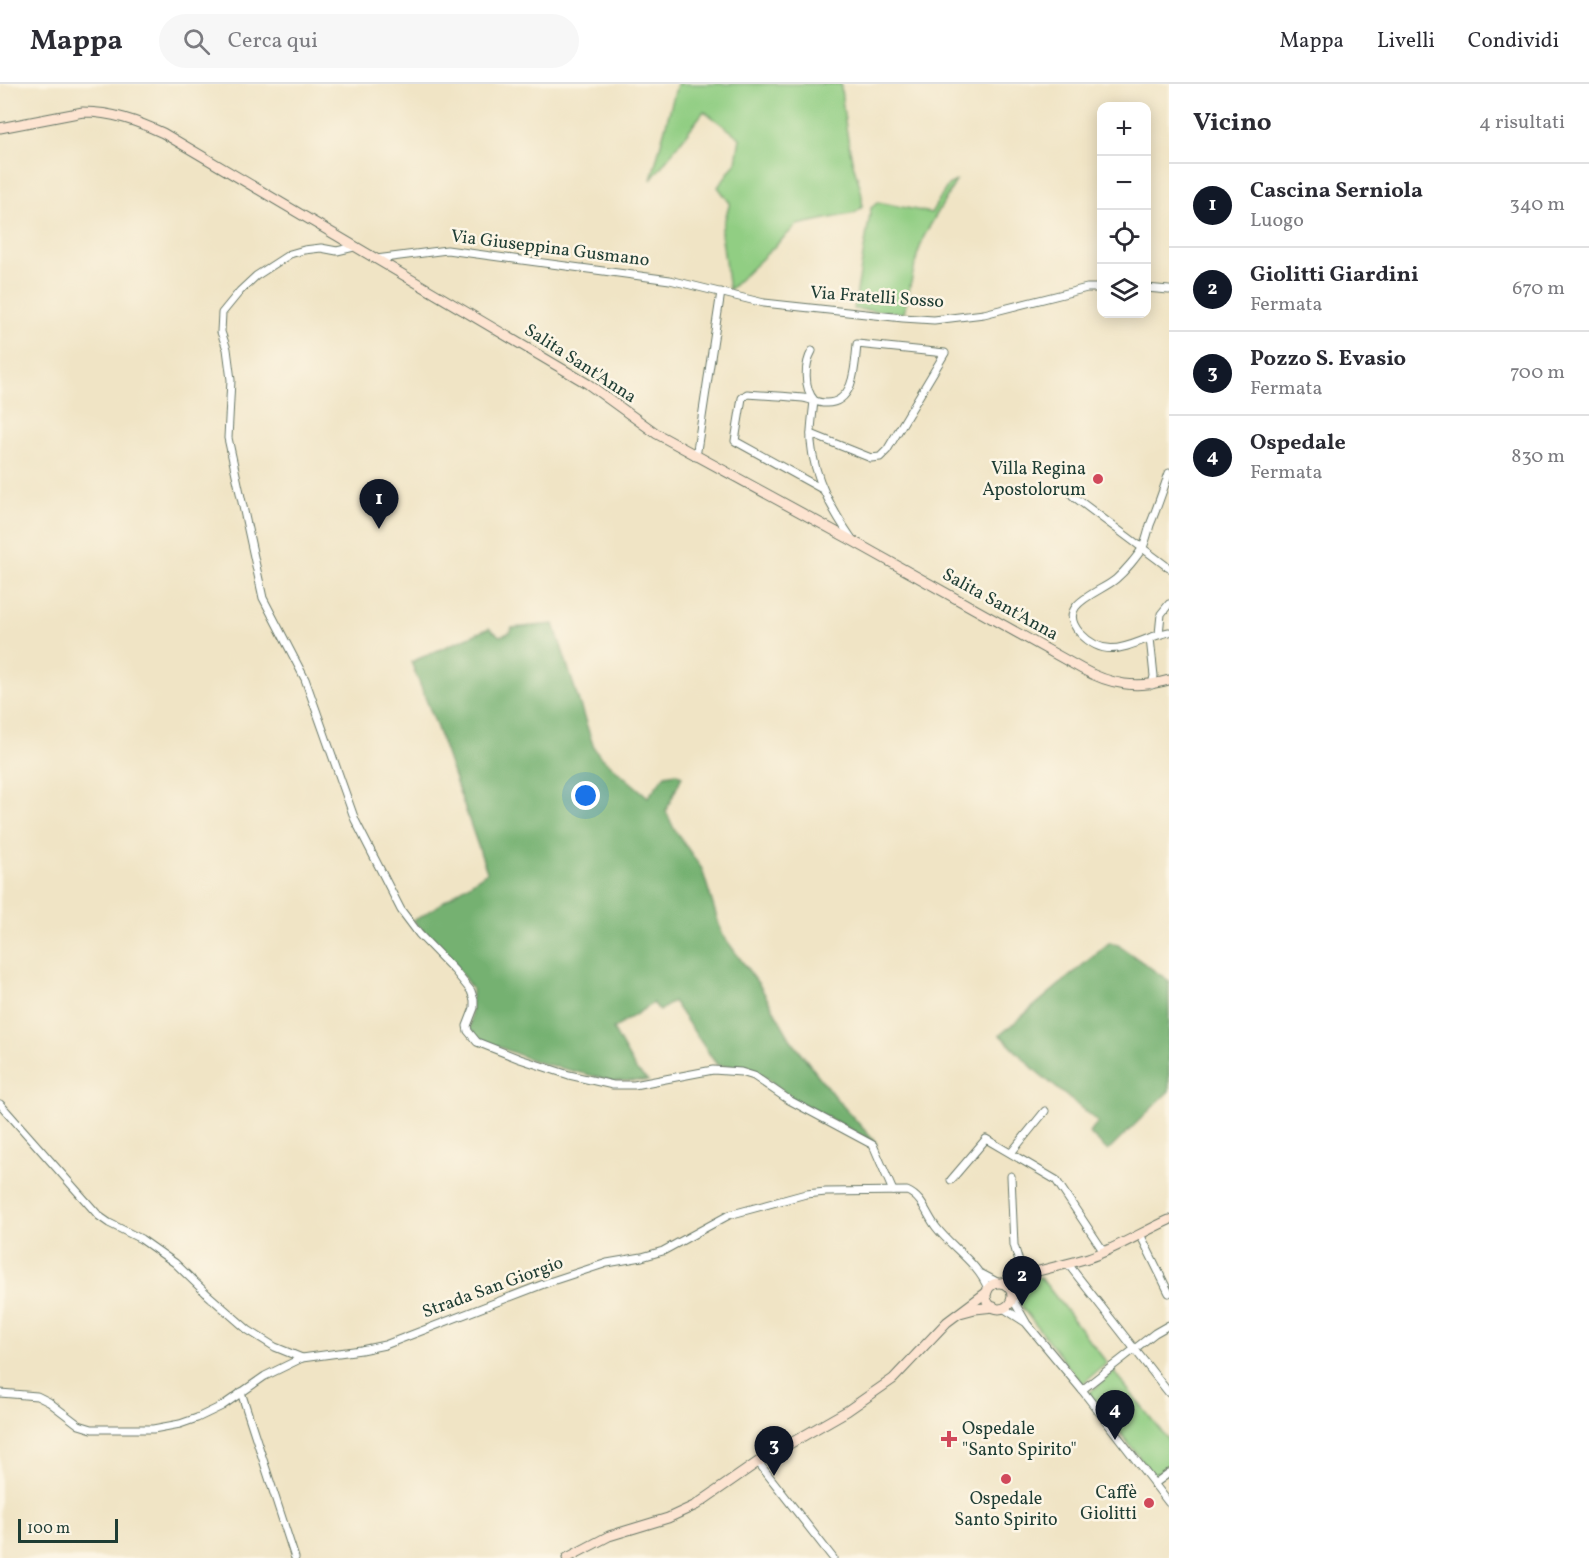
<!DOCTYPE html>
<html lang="it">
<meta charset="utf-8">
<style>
:root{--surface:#fff;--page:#f7f7f7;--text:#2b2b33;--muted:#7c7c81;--line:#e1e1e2;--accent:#111827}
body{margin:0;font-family:Vollkorn,serif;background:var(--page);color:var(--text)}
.controls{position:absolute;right:18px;top:18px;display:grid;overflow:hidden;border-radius:12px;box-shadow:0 3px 15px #0003}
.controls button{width:54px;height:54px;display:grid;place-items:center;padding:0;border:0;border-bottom:2px solid var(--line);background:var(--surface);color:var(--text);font:30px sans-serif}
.scale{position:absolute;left:18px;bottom:15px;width:100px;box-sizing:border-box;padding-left:6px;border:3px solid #1f3d34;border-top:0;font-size:16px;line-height:21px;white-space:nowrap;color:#1f3d34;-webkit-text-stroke:4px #fcf5e5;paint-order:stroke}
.you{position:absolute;left:586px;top:712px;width:21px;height:21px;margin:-15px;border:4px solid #fff;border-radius:50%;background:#1a73e8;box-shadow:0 0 0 9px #1a73e833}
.badge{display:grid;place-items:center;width:39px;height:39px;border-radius:50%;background:var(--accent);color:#fff;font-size:20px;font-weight:700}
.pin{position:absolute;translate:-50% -50px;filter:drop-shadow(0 2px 3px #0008)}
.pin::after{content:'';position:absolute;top:32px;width:21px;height:18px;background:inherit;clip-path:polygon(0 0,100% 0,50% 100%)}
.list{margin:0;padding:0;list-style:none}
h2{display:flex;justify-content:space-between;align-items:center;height:78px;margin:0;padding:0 24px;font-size:26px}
h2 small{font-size:20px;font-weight:400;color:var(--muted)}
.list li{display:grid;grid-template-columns:39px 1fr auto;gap:18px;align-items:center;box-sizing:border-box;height:84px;padding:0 24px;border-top:2px solid var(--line)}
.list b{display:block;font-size:22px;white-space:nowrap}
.list p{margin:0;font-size:20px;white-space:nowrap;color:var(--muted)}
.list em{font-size:20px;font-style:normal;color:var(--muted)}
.icon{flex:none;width:33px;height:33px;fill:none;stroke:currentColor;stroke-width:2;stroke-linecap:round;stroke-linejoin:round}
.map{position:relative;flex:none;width:1169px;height:1474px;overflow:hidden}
header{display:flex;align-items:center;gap:36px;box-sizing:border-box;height:84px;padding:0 30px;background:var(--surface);border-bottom:2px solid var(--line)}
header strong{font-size:28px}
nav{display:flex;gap:33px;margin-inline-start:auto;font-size:21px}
.search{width:420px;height:54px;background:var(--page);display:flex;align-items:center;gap:15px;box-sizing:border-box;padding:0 21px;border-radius:33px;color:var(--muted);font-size:22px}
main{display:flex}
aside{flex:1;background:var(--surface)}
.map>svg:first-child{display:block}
</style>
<header>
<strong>Mappa</strong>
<div class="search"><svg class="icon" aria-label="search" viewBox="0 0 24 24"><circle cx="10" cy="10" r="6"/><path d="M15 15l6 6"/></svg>Cerca qui</div>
<nav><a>Mappa</a><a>Livelli</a><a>Condividi</a></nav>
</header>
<main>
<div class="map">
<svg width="1169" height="1474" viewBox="0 0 1169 1474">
<rect width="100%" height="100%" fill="#fcf5e5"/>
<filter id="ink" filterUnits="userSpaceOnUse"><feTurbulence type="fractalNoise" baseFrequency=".0167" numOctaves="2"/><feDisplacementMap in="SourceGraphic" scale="12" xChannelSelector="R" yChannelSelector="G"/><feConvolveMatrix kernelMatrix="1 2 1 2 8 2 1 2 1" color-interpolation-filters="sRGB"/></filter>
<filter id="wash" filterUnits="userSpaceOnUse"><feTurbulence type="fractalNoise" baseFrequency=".008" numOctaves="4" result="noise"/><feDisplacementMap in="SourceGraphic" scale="24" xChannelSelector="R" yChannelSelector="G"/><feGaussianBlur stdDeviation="1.35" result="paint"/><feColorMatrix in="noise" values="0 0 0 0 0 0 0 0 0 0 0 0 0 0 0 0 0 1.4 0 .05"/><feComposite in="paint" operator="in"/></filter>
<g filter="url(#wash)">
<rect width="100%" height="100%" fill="#f0e4c5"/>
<g fill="#91ce83" stroke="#58865c" stroke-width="1.5">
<path d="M 677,0 L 841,0 C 842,26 847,51 852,76 C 856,92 864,108 862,123 L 855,129 L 797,141 L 729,206 L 721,148 L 730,119 L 718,103 L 736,78 L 740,54 L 704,27 L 651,96 Z"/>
<path d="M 956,97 L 924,152 L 917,172 L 904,229 L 854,225 L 871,124 L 878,118 L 931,129 L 948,101 Z"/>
<path d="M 1032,1192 L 1041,1194 L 1107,1279 L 1082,1300 L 1024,1226 C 1013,1207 1017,1206 1032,1192 Z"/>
<path d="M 1114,1288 L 1169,1357 L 1169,1380 L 1154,1392 L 1089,1309 Z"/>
</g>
<g fill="#74b171" stroke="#4a7752" stroke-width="1.5">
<path d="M 554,540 L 594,664 L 600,672 L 648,713 L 665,691 L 676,689 L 682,692 L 666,727 L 674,745 L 702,785 L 722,850 L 760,902 L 791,956 L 834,1012 L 877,1060 L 790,1013 L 768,995 L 757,989 L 742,984 L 717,981 L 673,917 L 660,927 L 653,919 L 613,945 L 636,986 L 648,997 L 613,997 L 537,978 L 479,955 L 470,945 L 472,905 L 456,882 L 413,836 L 419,834 L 487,788 L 435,638 L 411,578 L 489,544 L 500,552 L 509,549 L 512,544 Z"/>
<path d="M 1110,858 L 1118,861 L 1169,897 L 1169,1007 L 1108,1067 L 1089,1049 L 1098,1038 L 1036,987 L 1000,951 Z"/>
</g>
</g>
<g filter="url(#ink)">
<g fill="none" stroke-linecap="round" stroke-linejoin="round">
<g stroke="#687767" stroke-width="9">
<g id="street">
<path d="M 354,163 L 337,167 L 321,164 L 304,166 L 290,170 L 256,192 L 240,207 L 222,229 L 221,248 L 227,265 L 231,296 L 228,354 L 263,514 L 305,595 L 355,736 L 401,826 L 419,850 L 454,886 L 471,907 L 474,916 L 474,924 L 467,942 L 468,947 L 477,958 L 520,975 L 569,991 L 613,1001 L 634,1001 L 713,986 L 741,988 L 754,992 L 789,1016 L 873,1061 L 893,1107"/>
<path d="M 376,175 L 447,166 L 670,196 L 764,219 L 903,234 L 934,236 L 984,230 L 1087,204 L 1102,204"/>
<path d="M 1146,204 L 1169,206"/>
<path d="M 812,267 C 804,281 804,304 814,316 C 813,330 810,344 811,358 C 814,394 832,426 852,455"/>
<path d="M 811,350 L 871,374 L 880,373 L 887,366 L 945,269 L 857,260 C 855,281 855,320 825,319 C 818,319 810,315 803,314 C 784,312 765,311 747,310 L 742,314 L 735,357 L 822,405"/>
<path d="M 696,373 L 721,208"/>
<path d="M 1169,389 C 1163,406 1157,424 1150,441 C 1148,448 1146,457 1143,463 C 1137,473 1125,487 1116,495 C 1100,509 1054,520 1080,549 C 1110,581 1135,555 1169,548"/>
<path d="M 1073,412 L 1169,484"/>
<path d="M 1159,550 L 1161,530 L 1169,520"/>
<path d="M 1150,554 L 1154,592 L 1152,601"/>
<path d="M 0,1020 L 99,1132 L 109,1139 L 141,1155 L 175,1179 L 208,1211 L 248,1246 L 275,1263 L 302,1274"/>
<path d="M 1011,1069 L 1045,1027"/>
<path d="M 1011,1092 L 1014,1161 L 1023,1191"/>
<path d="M 951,1096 L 986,1055 L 1056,1096 L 1104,1168"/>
<path d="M 1140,1150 L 1169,1209"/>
<path d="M 1068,1180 L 1169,1309"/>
<path d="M 982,1190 L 999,1199"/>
<path d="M 1012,1214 L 1027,1240 L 1082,1306 L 1169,1419"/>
<path d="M 1003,1224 L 1025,1238"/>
<path d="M 1082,1306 L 1155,1249 L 1169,1241"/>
<path d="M 241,1308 L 295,1474"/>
<path d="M 0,1309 L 37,1312 L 49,1318 L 79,1341 L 92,1345 L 153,1345 L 180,1340 L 197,1334 L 222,1322 L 265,1292 L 302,1274 L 361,1266 L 385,1261 L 549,1198 L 607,1179 L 642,1173 L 663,1167 L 729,1131 L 806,1110 L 826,1108 L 907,1107 C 923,1114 926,1130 936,1143 C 952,1164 979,1180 988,1205"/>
<path d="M 758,1378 L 833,1474"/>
<path d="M 1154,1400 L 1169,1389"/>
</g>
</g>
<g stroke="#687767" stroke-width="11">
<g id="secondary">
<path d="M 0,44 L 83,28 C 112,28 137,37 163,49 L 588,300 L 657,350 L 853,457 L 1082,585 C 1111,601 1137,605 1169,596"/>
<path d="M 1002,1199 C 1030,1187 1059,1183 1088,1174 C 1116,1165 1142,1148 1169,1136"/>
<circle cx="999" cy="1212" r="13"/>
<path d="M 960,1229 L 975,1225 L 994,1223"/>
<path d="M 567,1474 L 609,1452 L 668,1434 L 696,1421 L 758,1378 L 847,1327 L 893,1295 L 947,1238 L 987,1208"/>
</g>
</g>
<use href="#street" stroke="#fff" stroke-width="7"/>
<use href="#secondary" stroke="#fde4d1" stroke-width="9"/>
</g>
</g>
<g fill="#d1495b" stroke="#fcf5e5" stroke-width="2">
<circle cx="1098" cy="395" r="6"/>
<path d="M946 1346h6v6h6v6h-6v6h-6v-6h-6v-6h6z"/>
<circle cx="1006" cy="1395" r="6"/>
<circle cx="1149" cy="1419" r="6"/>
</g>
<g text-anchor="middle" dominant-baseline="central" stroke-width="5" stroke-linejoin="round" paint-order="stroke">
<g font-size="18" fill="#1f3d34" stroke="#fcf5e5">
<text transform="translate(550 165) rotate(7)">Via Giuseppina Gusmano</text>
<text transform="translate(877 214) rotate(4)">Via Fratelli Sosso</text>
<text transform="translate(580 280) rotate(33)">Salita Sant'Anna</text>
<text transform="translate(1000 521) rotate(29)">Salita Sant'Anna</text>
<text transform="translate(493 1204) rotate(-20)">Strada San Giorgio</text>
</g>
<g font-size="18" fill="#1f3d34" stroke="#fcf5e5" text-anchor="end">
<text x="1086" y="385">Villa Regina<tspan x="1086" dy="21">Apostolorum</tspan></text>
<text x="962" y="1345" text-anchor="start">Ospedale<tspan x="962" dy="21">"Santo Spirito"</tspan></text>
<text x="1137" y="1409">Caffè<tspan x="1137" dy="21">Giolitti</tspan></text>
<text x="1006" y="1415" text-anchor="middle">Ospedale<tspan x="1006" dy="21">Santo Spirito</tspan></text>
</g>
</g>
</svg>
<div class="controls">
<button>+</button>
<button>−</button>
<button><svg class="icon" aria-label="locate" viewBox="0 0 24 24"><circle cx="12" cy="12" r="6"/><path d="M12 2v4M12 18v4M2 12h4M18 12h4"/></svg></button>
<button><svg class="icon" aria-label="layers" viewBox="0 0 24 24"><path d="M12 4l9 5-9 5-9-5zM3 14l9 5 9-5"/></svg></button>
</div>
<div class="scale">100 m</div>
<div class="you"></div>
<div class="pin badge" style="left:379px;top:445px">1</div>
<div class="pin badge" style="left:1022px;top:1222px">2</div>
<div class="pin badge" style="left:774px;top:1392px">3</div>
<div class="pin badge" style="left:1115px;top:1356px">4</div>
</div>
<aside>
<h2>Vicino<small>4 risultati</small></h2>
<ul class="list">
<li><span class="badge">1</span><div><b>Cascina Serniola</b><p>Luogo</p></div><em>340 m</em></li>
<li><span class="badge">2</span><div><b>Giolitti Giardini</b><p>Fermata</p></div><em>670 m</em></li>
<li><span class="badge">3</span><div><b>Pozzo S. Evasio</b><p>Fermata</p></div><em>700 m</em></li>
<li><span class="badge">4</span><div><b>Ospedale</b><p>Fermata</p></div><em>830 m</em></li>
</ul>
</aside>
</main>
